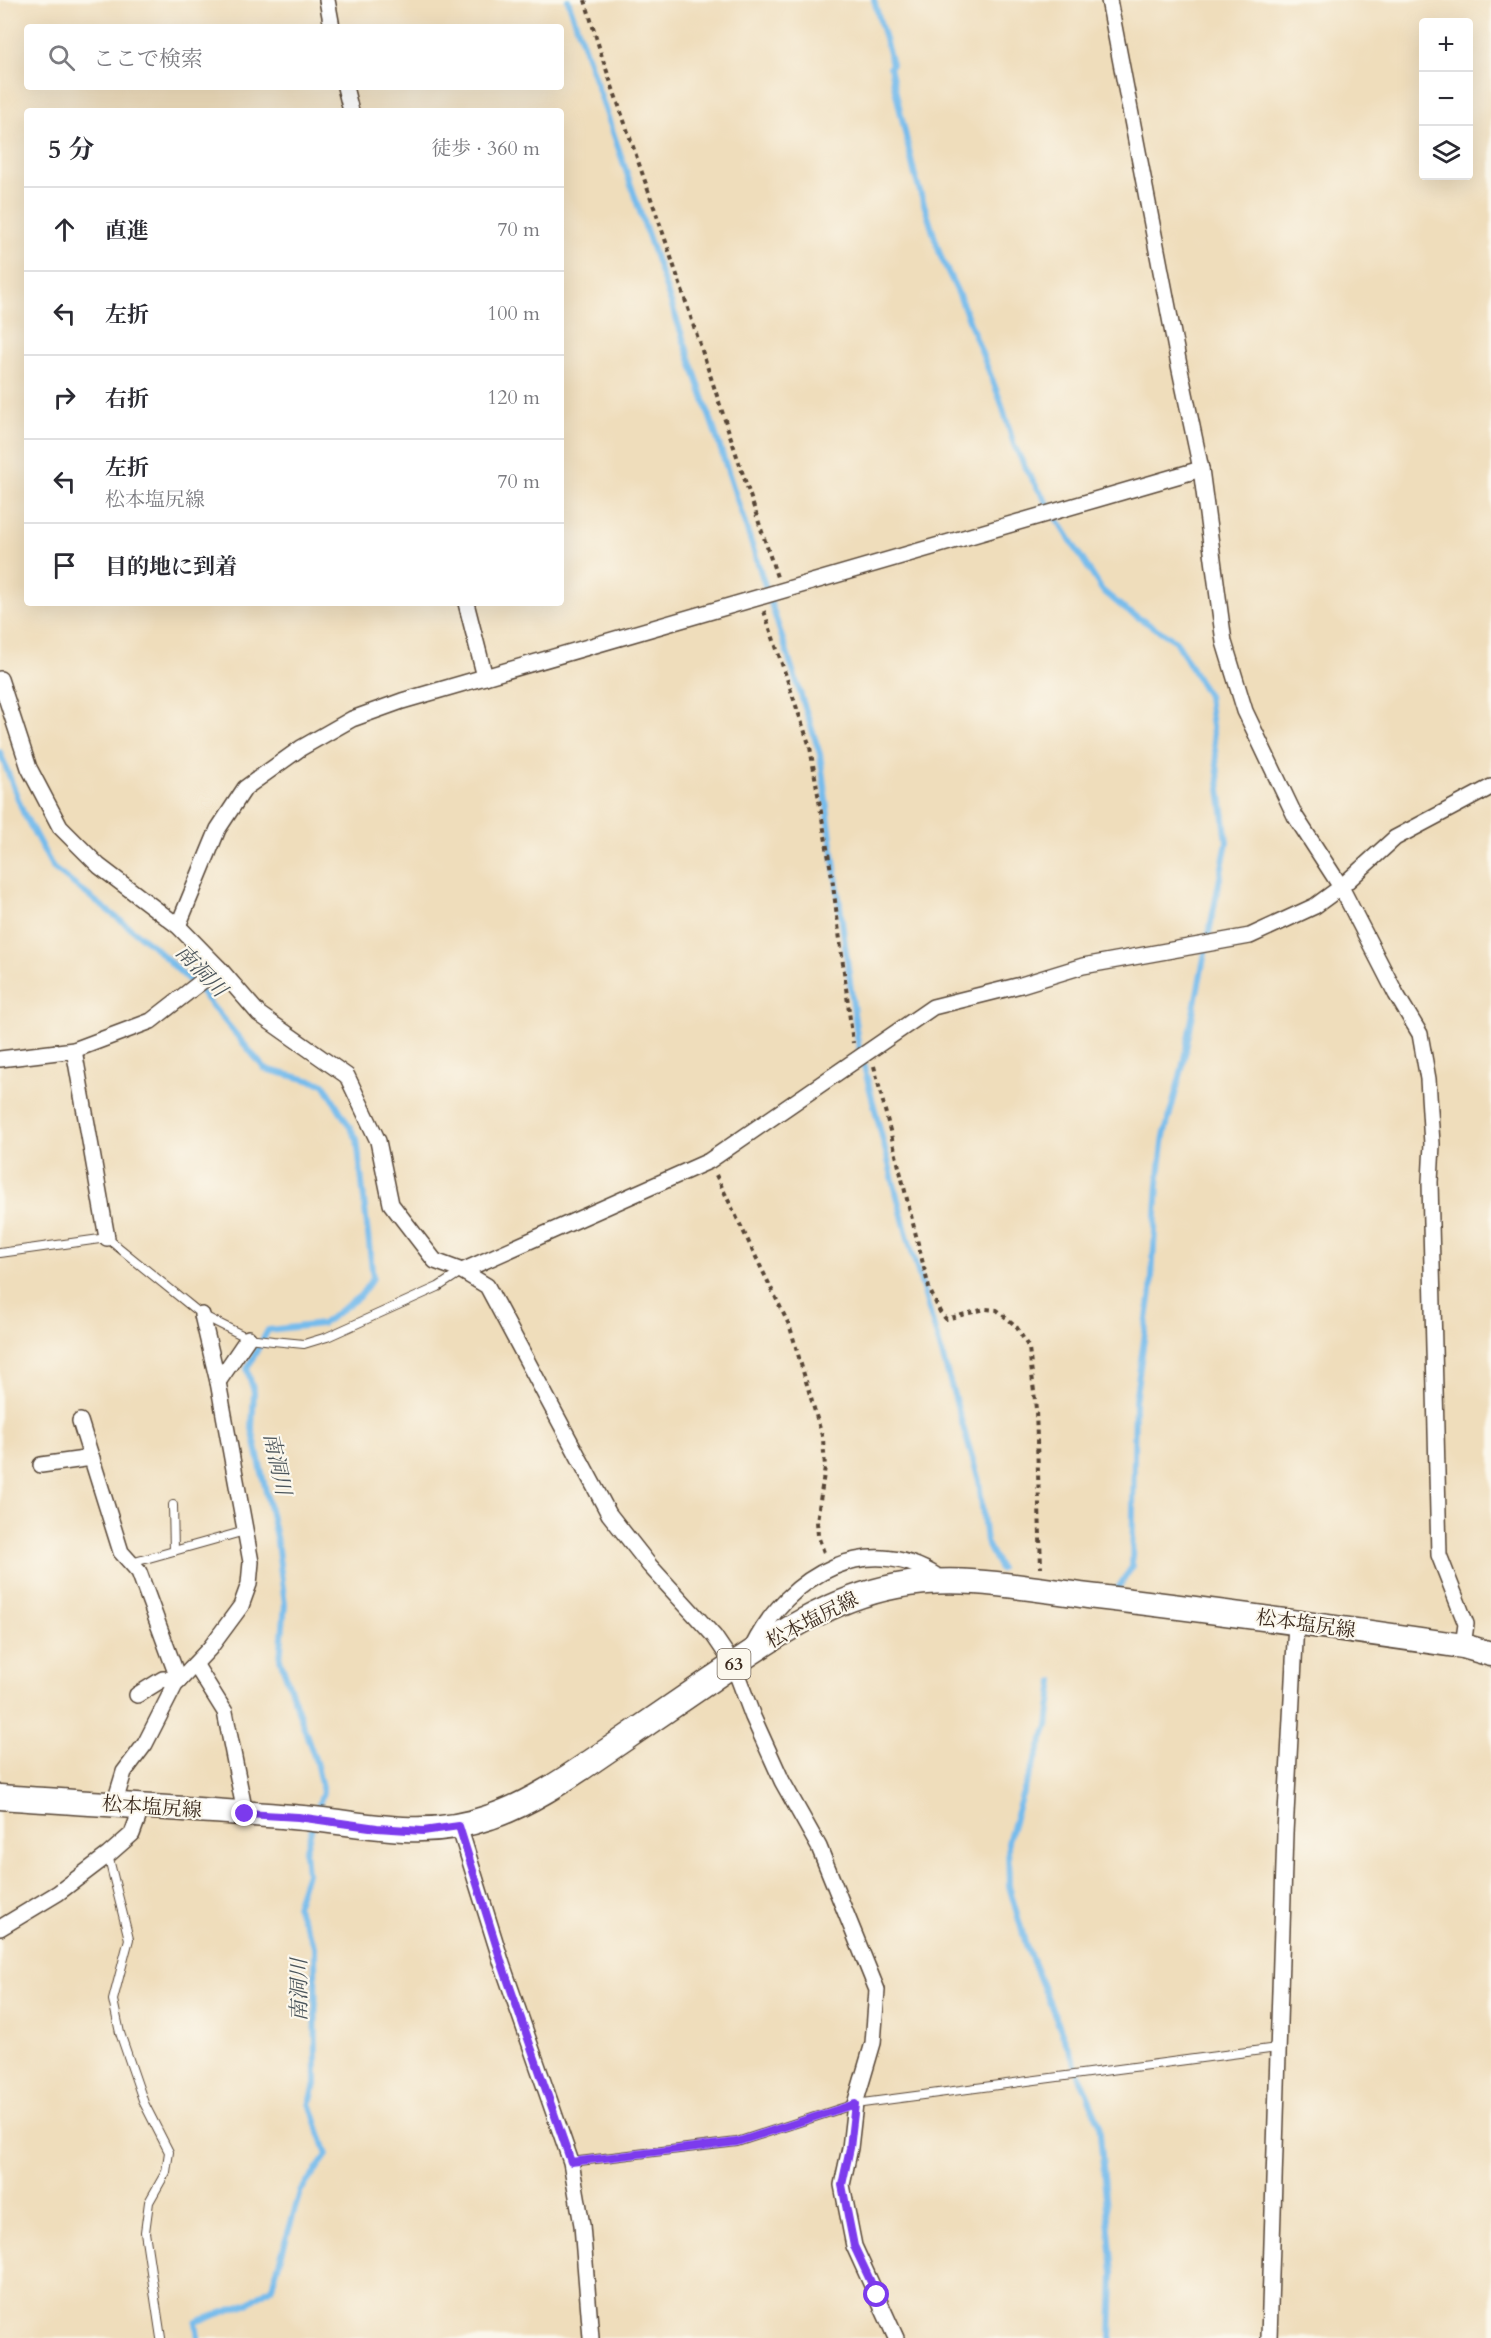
<!DOCTYPE html>
<html lang="ja">
<meta charset="utf-8">
<style>
:root{--surface:#fff;--page:#f2f2f3;--text:#2b2b33;--muted:#7c7c81;--line:#e1e1e2}
body{margin:0;font-family:Cardo,"Noto Serif JP",serif;background:var(--page);color:var(--text)}
.controls{position:absolute;right:18px;top:18px;display:grid;overflow:hidden;border-radius:6px;box-shadow:0 6px 24px #0002}
.controls button{width:54px;height:54px;display:grid;place-items:center;padding:0;border:0;border-bottom:2px solid var(--line);background:var(--surface);color:var(--text);font:30px sans-serif}
.stop{position:absolute;width:18px;height:18px;margin:-14px;border:4px solid #7c3aed;border-radius:50%;background:#fff}
.stop.end{background:#7c3aed;border-color:#fff;box-shadow:0 2px 6px #0008}
.list{margin:0;padding:0;list-style:none}
h2{display:flex;justify-content:space-between;align-items:center;height:78px;margin:0;padding:0 24px;font-size:26px}
h2 small{font-size:20px;font-weight:400;color:var(--muted)}
.list li{display:grid;grid-template-columns:39px 1fr auto;gap:18px;align-items:center;box-sizing:border-box;height:84px;padding:0 24px;border-top:2px solid var(--line)}
.list b{display:block;font-size:22px;white-space:nowrap}
.list p{margin:0;font-size:20px;white-space:nowrap;color:var(--muted)}
.list em{font-size:20px;font-style:normal;color:var(--muted)}
.icon{flex:none;width:33px;height:33px;fill:none;stroke:currentColor;stroke-width:2;stroke-linecap:round;stroke-linejoin:round}
.map{position:relative;flex:none;width:1491px;height:2338px;overflow:hidden}
.search{position:absolute;background:var(--surface);box-shadow:0 6px 24px #0002;left:24px;top:24px;width:540px;height:66px;display:flex;align-items:center;gap:15px;box-sizing:border-box;padding:0 21px;border-radius:6px;color:var(--muted);font-size:22px}
.panel{position:absolute;background:var(--surface);box-shadow:0 6px 24px #0002;left:24px;top:108px;width:540px;height:498px;border-radius:6px}
.map>svg:first-child{display:block}
</style>
<div class="map">
<svg width="1491" height="2338" viewBox="0 0 1491 2338">
<rect width="100%" height="100%" fill="#fbf7ec"/>
<filter id="ink" filterUnits="userSpaceOnUse"><feTurbulence type="fractalNoise" baseFrequency=".0167" numOctaves="2"/><feDisplacementMap in="SourceGraphic" scale="12" xChannelSelector="R" yChannelSelector="G"/><feConvolveMatrix kernelMatrix="1 2 1 2 8 2 1 2 1" color-interpolation-filters="sRGB"/></filter>
<filter id="wash" filterUnits="userSpaceOnUse"><feTurbulence type="fractalNoise" baseFrequency=".008" numOctaves="4" result="noise"/><feDisplacementMap in="SourceGraphic" scale="24" xChannelSelector="R" yChannelSelector="G"/><feGaussianBlur stdDeviation="1.35" result="paint"/><feColorMatrix in="noise" values="0 0 0 0 0 0 0 0 0 0 0 0 0 0 0 0 0 1.4 0 .05"/><feComposite in="paint" operator="in"/></filter>
<g filter="url(#wash)">
<rect width="100%" height="100%" fill="#efddbb"/>
<g fill="none" stroke-linecap="round" stroke-linejoin="round">
<g stroke="#74bbec" stroke-width="6">
<path d="M 568,0 L 719,444 L 820,754 L 858,1043 L 906,1231 L 979,1481 L 986,1542 L 1000,1569"/>
<path d="M 874,0 L 892,64 L 890,67 L 915,176 L 941,257 L 959,295 L 1001,402 L 1014,445 L 1028,473 L 1102,590 L 1126,610 L 1176,641 L 1208,696 L 1227,842 L 1182,1069 L 1164,1136 L 1158,1184 L 1151,1292 L 1135,1401 L 1132,1567 L 1118,1588"/>
<path d="M 0,752 L 23,812 L 53,868 L 152,945 L 197,988 L 265,1069 L 324,1084 L 357,1139 L 373,1278 L 360,1296 L 322,1324 L 268,1330 L 247,1369 L 254,1392 L 252,1428 L 277,1542 L 285,1604 L 280,1659 L 316,1762 L 323,1792 L 316,1814"/>
<path d="M 1054,1681 L 1048,1726 L 1021,1798 L 1008,1841 L 1009,1886 L 1026,1945 L 1099,2123 L 1113,2273 L 1111,2338"/>
<path d="M 198,2338 L 196,2322 L 249,2303 L 272,2287 L 300,2192 L 327,2155 L 310,2103 L 316,2081 L 315,1946 L 296,1906 L 307,1873 L 305,1852 L 313,1824"/>
</g>
</g>
</g>
<g filter="url(#ink)">
<g fill="none" stroke-linecap="round" stroke-linejoin="round">
<g stroke="#564536" stroke-width="10">
<g id="lane">
<path d="M 0,1253 L 107,1238 L 202,1315 L 248,1338 L 273,1341 L 304,1344 L 327,1337 L 438,1287 L 461,1272"/>
<path d="M 173,1505 L 174,1551"/>
<path d="M 131,1563 L 245,1531"/>
<path d="M 108,1855 L 129,1939 L 113,2000 L 120,2033 L 144,2103 L 169,2152 L 166,2172 L 149,2202 L 145,2232 L 161,2338"/>
<path d="M 571,2162 L 737,2142 L 855,2104 L 1277,2048"/>
</g>
</g>
<g stroke="#564536" stroke-width="18">
<g id="street">
<path d="M 327,0 L 332,27"/>
<path d="M 1109,0 L 1179,365 L 1201,469 L 1224,642 L 1245,711 L 1295,816 L 1341,887 L 1396,994 L 1420,1034 L 1428,1079 L 1432,1144 L 1430,1182 L 1439,1555 L 1466,1624 L 1463,1646"/>
<path d="M 345,87 L 351,111"/>
<path d="M 466,603 L 485,677"/>
<path d="M 0,679 L 29,768 L 60,827 L 99,866 L 178,926 L 219,968 L 259,1014 L 347,1076 L 378,1141 L 391,1204 L 435,1261 L 462,1271 L 487,1286 L 609,1514 L 650,1566 L 714,1636 L 733,1664 L 753,1717 L 782,1781 L 819,1847 L 877,1990 L 873,2043 L 855,2104 L 850,2148 L 842,2185 L 854,2246 L 896,2338"/>
<path d="M 178,926 L 218,829 L 245,788 L 301,748 L 352,719 L 402,701 L 1201,469"/>
<path d="M 74,1050 L 107,1238"/>
<path d="M 0,1059 L 74,1050 L 151,1021 L 219,968"/>
<path d="M 462,1271 L 709,1161 L 933,1007 L 1021,985 L 1083,966 L 1250,936 L 1315,906 L 1341,887 L 1395,838 L 1491,787"/>
<path d="M 218,1382 L 248,1338"/>
<path d="M 80,1421 L 121,1552 L 139,1572 L 179,1681 L 163,1679 L 137,1695"/>
<path d="M 41,1465 L 92,1458"/>
<path d="M 752,1648 C 787,1575 871,1527 944,1581"/>
<path d="M 195,1664 L 225,1712 L 245,1813"/>
<path d="M 114,1805 L 124,1772 L 145,1744 L 175,1685 L 210,1648 L 241,1606 L 249,1584 L 251,1562 L 218,1382 L 202,1315"/>
<path d="M 459,1826 L 502,1964 L 571,2162 L 582,2225 L 591,2338"/>
<path d="M 0,1928 L 58,1893 L 108,1855 L 132,1834 L 142,1807"/>
<path d="M 1269,2338 L 1285,1833 L 1296,1623"/>
</g>
</g>
<g stroke="#564536" stroke-width="27">
<path id="primary" d="M 0,1797 C 97,1804 195,1809 292,1817 C 364,1822 419,1842 490,1817 C 527,1805 566,1779 598,1757 C 636,1731 674,1705 712,1679 C 769,1640 827,1599 897,1586 C 960,1574 1025,1588 1088,1596 C 1213,1610 1338,1628 1463,1646 L 1491,1654"/>
</g>
<g stroke="#564536" stroke-width="4" stroke-dasharray="4.5 4.5" stroke-linecap="butt">
<path d="M 585,0 L 602,57 L 665,239 L 777,577"/>
<path d="M 764,611 L 810,747 L 832,877 L 853,1043"/>
<path d="M 874,1066 L 929,1288 L 940,1312 L 946,1319 L 985,1309 L 997,1310 L 1016,1326 L 1029,1348 L 1036,1409 L 1041,1568"/>
<path d="M 716,1175 L 790,1327 L 823,1439 L 825,1467 L 817,1521 L 818,1536 L 825,1555"/>
</g>
<use href="#lane" stroke="#fff" stroke-width="8"/>
<use href="#street" stroke="#fff" stroke-width="15"/>
<use href="#primary" stroke="#fff" stroke-width="24"/>
</g>
</g>
<g fill="none" stroke-linecap="round" stroke-linejoin="round" filter="url(#ink)">
<path stroke="#7c3aed" stroke-width="8" d="M 245,1814 L 298,1817 L 377,1828 L 423,1831 L 459,1826 L 502,1964 L 571,2162 L 737,2142 L 855,2104 L 850,2148 L 842,2185 L 854,2246 L 877,2295"/>
</g>
<g text-anchor="middle" dominant-baseline="central" stroke-width="4.5" stroke-linejoin="round" paint-order="stroke">
<rect fill="#fbf7ec" stroke="#75685c" stroke-width="1.5" x="717.5" y="1649" width="33" height="30" rx="4.5"/>
<g font-size="18" font-weight="bold" fill="#3b2a1e">
<text x="734" y="1664">63</text>
</g>
<g font-size="20" fill="#3b2a1e" stroke="#fbf7ec">
<text transform="translate(812 1620) rotate(-27)">松本塩尻線</text>
<text transform="translate(1306 1624) rotate(8)">松本塩尻線</text>
<text transform="translate(152 1807) rotate(4)">松本塩尻線</text>
</g>
<g font-size="21" font-style="italic" fill="#4c565c" stroke="#fbf7ec">
<text transform="translate(201 971) rotate(46)">南洞川</text>
<text transform="translate(277 1464) rotate(78)">南洞川</text>
<text transform="translate(299 1990) rotate(-90)">南洞川</text>
</g>
</g>
</svg>
<div class="controls">
<button>+</button>
<button>−</button>
<button><svg class="icon" aria-label="layers" viewBox="0 0 24 24"><path d="M12 4l9 5-9 5-9-5zM3 14l9 5 9-5"/></svg></button>
</div>
<div class="stop" style="left:877px;top:2295px"></div>
<div class="stop end" style="left:245px;top:1814px"></div>
<div class="search"><svg class="icon" aria-label="search" viewBox="0 0 24 24"><circle cx="10" cy="10" r="6"/><path d="M15 15l6 6"/></svg>ここで検索</div>
<section class="panel">
<h2>5 分<small>徒歩 · 360 m</small></h2>
<ul class="list">
<li><svg class="icon" aria-label="ahead" viewBox="0 0 24 24"><path d="M12 20V5M6 11l6-6 6 6"/></svg><div><b>直進</b></div><em>70 m</em></li>
<li><svg class="icon" aria-label="left" viewBox="0 0 24 24"><path d="M17 20v-9H6M10 6l-5 5 5 5"/></svg><div><b>左折</b></div><em>100 m</em></li>
<li><svg class="icon" aria-label="right" viewBox="0 0 24 24"><path d="M7 20v-9h11M14 6l5 5-5 5"/></svg><div><b>右折</b></div><em>120 m</em></li>
<li><svg class="icon" aria-label="left" viewBox="0 0 24 24"><path d="M17 20v-9H6M10 6l-5 5 5 5"/></svg><div><b>左折</b><p>松本塩尻線</p></div><em>70 m</em></li>
<li><svg class="icon" aria-label="arrive" viewBox="0 0 24 24"><path d="M6 21V4h12l-3 4 3 4H6"/></svg><div><b>目的地に到着</b></div></li>
</ul>
</section>
</div>
